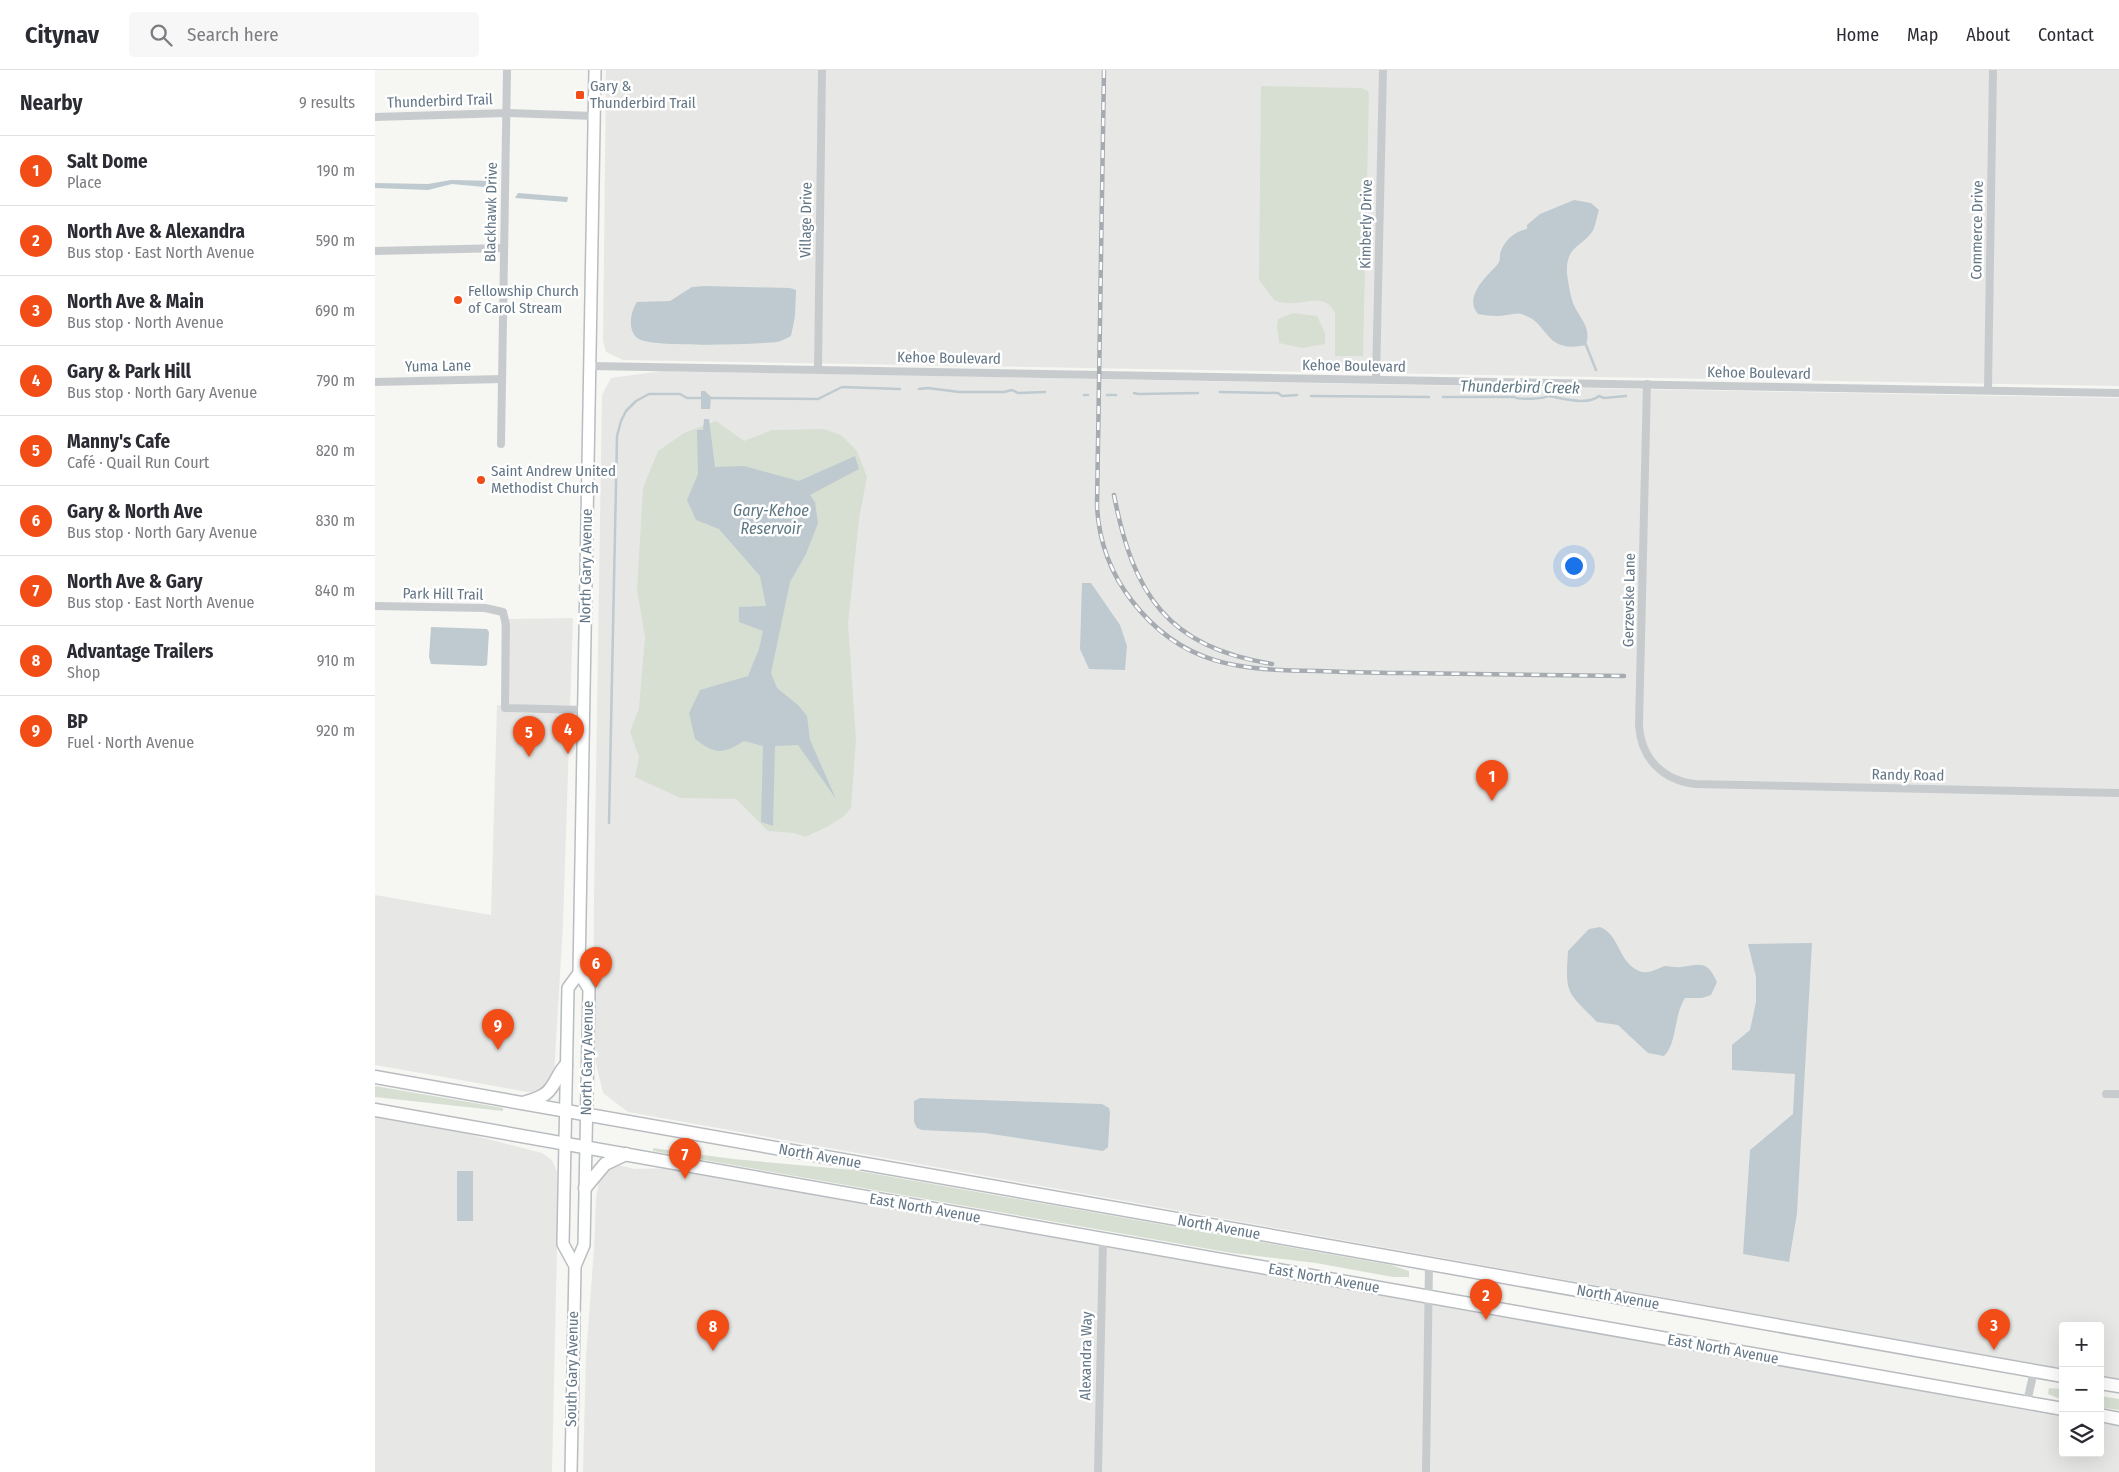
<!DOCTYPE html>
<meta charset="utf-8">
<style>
:root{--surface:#fff;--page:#f7f7f7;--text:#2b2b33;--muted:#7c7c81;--line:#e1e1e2;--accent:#f24c17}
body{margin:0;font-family:"Fira Sans Condensed",sans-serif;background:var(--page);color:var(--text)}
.controls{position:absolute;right:15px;bottom:15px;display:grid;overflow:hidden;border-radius:5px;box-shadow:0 5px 20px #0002}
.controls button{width:45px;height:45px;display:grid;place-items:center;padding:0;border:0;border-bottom:1px solid var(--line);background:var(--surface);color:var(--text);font:25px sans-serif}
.you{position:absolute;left:1198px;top:495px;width:18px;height:18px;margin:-12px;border:4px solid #fff;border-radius:50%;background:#1a73e8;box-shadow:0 0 0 8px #1a73e833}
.badge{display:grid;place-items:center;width:32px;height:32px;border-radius:50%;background:var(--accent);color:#fff;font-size:16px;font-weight:700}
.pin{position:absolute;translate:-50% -41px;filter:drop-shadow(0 1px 2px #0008)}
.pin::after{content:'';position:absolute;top:26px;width:18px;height:15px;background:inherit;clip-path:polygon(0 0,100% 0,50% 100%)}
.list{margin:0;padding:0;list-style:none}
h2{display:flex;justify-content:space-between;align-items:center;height:65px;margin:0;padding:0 20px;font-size:21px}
h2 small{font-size:16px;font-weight:400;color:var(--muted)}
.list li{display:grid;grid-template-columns:32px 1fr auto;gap:15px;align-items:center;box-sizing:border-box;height:70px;padding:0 20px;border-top:1px solid var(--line)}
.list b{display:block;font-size:19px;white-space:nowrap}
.list p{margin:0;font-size:16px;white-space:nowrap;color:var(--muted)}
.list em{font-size:16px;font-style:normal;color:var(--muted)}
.icon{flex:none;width:28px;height:28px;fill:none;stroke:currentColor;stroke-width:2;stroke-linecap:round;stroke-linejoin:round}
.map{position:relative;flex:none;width:1744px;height:1402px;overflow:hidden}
header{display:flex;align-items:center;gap:30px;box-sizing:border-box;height:70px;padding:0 25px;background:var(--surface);border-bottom:1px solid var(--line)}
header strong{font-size:24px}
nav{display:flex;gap:28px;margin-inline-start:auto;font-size:18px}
.search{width:350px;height:45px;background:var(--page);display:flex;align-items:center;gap:12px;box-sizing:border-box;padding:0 18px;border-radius:5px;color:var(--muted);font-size:19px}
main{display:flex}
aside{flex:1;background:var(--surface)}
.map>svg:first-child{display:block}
</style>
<header>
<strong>Citynav</strong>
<div class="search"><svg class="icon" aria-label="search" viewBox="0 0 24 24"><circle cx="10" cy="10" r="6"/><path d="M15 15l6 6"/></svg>Search here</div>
<nav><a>Home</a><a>Map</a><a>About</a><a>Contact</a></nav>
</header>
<main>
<aside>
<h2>Nearby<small>9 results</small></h2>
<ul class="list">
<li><span class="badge">1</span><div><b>Salt Dome</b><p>Place</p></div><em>190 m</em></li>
<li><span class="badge">2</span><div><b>North Ave &amp; Alexandra</b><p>Bus stop · East North Avenue</p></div><em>590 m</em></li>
<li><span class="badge">3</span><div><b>North Ave &amp; Main</b><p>Bus stop · North Avenue</p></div><em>690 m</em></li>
<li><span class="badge">4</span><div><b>Gary &amp; Park Hill</b><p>Bus stop · North Gary Avenue</p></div><em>790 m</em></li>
<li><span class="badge">5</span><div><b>Manny's Cafe</b><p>Café · Quail Run Court</p></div><em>820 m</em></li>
<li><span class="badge">6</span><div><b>Gary &amp; North Ave</b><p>Bus stop · North Gary Avenue</p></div><em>830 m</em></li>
<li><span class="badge">7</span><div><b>North Ave &amp; Gary</b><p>Bus stop · East North Avenue</p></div><em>840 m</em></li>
<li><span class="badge">8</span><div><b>Advantage Trailers</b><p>Shop</p></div><em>910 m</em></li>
<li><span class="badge">9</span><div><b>BP</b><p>Fuel · North Avenue</p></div><em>920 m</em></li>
</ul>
</aside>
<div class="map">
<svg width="1744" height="1402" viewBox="0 0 1744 1402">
<rect width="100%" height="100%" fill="#f6f6f2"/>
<g fill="#e7e8e6">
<path d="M 231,0 L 1744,0 L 1744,316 L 248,290 L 231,282 L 228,271 Z"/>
<path d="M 287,301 L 1744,328 L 1744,1310 L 1725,1306 L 1725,1256 L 1688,1256 L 1688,1299 L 253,1042 L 228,1023 L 218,981 L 219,829 L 227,325 L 236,308 Z"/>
<path d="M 198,548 L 188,854 L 179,1005 L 168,1020 L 159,1023 L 0,995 L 0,825 L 116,845 L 122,635 L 126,635 L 126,549 Z"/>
<path d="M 0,1045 L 63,1056 L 167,1083 L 177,1090 L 182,1102 L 182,1178 L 177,1402 L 0,1402 Z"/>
<path d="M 238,1094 L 260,1099 L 298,1098 L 1058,1233 L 1688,1347 L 1688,1383 L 1725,1383 L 1725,1353 L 1744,1356 L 1744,1402 L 208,1402 L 211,1286 L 219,1179 L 221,1128 L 224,1111 Z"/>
</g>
<g fill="#d7dfd3">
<path d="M 886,16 L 987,18 L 993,21 L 994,25 L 988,286 L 960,286 L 960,243 C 950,222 929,235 912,233 C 908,233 904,232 900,231 L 884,210 Z"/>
<path d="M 918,243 L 942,246 L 950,263 L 950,274 L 927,278 L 904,273 L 902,258 L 903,249 Z"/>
<path d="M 341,351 L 369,371 L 397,360 L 448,359 L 466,365 L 482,381 L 492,407 L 484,449 L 473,554 L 481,669 L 476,738 L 468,747 L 452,757 L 430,767 L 420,763 L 393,761 L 361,729 L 305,728 L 260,707 L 264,687 L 255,662 L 264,638 L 270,567 L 262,520 L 268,418 L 283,381 L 309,363 Z"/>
<path d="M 0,1016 L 128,1038 L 128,1041 L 0,1027 Z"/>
<path d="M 278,1078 L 358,1089 L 478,1100 L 1016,1195 L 1034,1201 L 1034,1207 L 1018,1207 L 941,1193 L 857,1183 L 278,1081 Z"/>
<path d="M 1674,1318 L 1688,1319 L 1688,1330 L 1673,1324 Z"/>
<path d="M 1725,1326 L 1744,1329 L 1744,1340 L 1725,1337 Z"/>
</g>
<g fill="#becacf">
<path d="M 76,110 L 120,111 L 120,118 L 77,114 L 53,120 L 0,118 L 0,113 L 53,114 Z"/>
<path d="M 143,123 L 193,127 L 192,132 L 140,128 Z"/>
<path d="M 1199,130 L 1216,133 L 1224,140 C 1222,146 1220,158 1217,162 C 1205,178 1191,176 1192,203 C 1193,212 1195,224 1198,233 C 1204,248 1217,257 1211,275 C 1169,284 1175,254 1149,245 C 1140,241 1131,247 1122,246 C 1116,246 1109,245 1103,244 C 1088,227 1112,206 1122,195 C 1125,192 1125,188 1125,184 C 1128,171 1140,161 1152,159 L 1152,155 L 1165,144 Z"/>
<path d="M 330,216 L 415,218 L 421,220 L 420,246 L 416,266 C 411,268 407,271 402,272 C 381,274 279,278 264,269 C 252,262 255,242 262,232 L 295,231 L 317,217 Z"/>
<path d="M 326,321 L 330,321 L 336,327 L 335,339 L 326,339 Z"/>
<path d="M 329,349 L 334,349 L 340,397 L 369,396 L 424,411 L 480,386 L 484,399 L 435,425 L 440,432 L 443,453 L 431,484 L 415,512 L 396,603 L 402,618 L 423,635 L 432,646 L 435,670 L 461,729 L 423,675 L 400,676 L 398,756 L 386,752 L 388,676 L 369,671 C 347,685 340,684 320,669 L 314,643 L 325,620 L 373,606 L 384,579 L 388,561 L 364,552 L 364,537 L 391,536 L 385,506 L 344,459 L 321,450 L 312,430 L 323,404 L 322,360 L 328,360 Z"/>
<path d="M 707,513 L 716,513 L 745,555 L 752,576 L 750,600 L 714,599 L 705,579 Z"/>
<path d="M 56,557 L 112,559 L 114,562 L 112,595 L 109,596 L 56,594 L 54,587 Z"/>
<path d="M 1225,857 C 1245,865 1243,892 1264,901 C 1274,905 1282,898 1290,896 C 1295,896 1301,898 1306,897 C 1326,894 1332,890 1342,912 L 1336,925 L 1327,928 L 1310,928 C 1299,944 1302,974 1289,986 L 1273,983 L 1243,955 L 1222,952 C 1192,921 1190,925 1193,881 L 1214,859 Z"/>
<path d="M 1437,873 L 1422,1143 L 1414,1192 L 1368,1184 L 1375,1080 L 1418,1044 L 1420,1004 L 1357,1000 L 1357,975 L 1375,960 L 1381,932 L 1381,907 L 1373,874 Z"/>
<path d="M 545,1028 L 727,1034 L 734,1038 L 735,1042 L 733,1077 L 728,1081 L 610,1063 L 547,1060 L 542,1058 L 539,1052 L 539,1031 Z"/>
<rect x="82" y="1101" width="16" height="50"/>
</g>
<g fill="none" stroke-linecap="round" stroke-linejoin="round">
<g stroke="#becacf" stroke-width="2.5">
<path d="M 1211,275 L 1221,300"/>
<path d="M 544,319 L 553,318 L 584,322 L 629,322 L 637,320 L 643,323 L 670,322"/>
<path d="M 845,322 L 903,323 L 907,326 L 922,325"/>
<path d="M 759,323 L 763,324 L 823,323"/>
<path d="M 709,325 L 713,325"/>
<path d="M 732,325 L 741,325"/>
<path d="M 936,326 L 1054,327"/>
<path d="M 1068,327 L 1139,327 C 1144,330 1168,329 1173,326 C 1187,328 1212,336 1224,326 L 1229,328 L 1251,326"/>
<path d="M 333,328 L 443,329 L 467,317 L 525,319"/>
<path d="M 234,753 L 242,366 L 246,351 L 251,341 L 261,331 L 274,324 L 305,324 L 312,328 L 328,328"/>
</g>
<g stroke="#b7bdc1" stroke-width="14">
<g id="secondary">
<path d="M 200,1196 L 188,1174 L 193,918 L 204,903 L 220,0"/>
<path d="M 196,1402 L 200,1196 L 209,1175 L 214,919 L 204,903"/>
</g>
</g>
<g stroke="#b8bcc0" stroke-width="15">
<g id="primary">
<path d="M 0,1007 L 1688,1306"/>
<path d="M 148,1033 C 158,1030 170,1027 176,1018 C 182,1010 184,1002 191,995"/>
<path d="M 0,1040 L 1688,1339"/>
<path d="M 210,1118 L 230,1094 L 251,1084"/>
<path d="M 1725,1313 L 1744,1316"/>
<path d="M 1725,1345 L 1744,1349"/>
</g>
</g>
<g stroke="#c8cbce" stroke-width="8">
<path d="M 0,47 L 132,43 L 219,46"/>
<path d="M 0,181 L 129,178"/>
<path d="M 214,296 L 1744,323"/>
<path d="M 443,300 L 447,0"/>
<path d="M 1001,309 L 1008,0"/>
<path d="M 0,312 L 127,309"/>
<path d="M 1272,314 L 1264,655 C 1266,689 1288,710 1320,714 L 1744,723"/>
<path d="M 1613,320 L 1618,0"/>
<path d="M 126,374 L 132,0"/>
<path d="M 0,536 L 110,538 L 128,542 L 131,555 L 130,638 L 209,640"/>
<path d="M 1731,1024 L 1744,1024"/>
<path d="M 1652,1332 L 1659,1301"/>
<path d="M 723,1402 L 728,1170"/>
<path d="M 1051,1402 L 1054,1194"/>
</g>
<use href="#secondary" stroke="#fff" stroke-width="11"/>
<use href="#primary" stroke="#fff" stroke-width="12"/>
<g stroke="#a5abb1" stroke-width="4.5">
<g id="rail">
<path d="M 729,0 L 722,437 C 724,471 736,504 757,531 C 808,597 866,600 943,601 C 972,602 1001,603 1030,603 C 1103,604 1176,605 1249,606"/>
<path d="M 739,425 C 758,524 792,577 897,594"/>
</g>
</g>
<use href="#rail" stroke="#fff" stroke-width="2.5" stroke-dasharray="8" stroke-linecap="butt"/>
</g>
<g fill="#f24c17" stroke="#fff" stroke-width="2">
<rect x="200" y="20" width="10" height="10" rx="2.5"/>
<circle cx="83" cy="230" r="5"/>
<circle cx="106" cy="410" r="5"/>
</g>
<g text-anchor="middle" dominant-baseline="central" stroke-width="5" stroke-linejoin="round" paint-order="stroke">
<g font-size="15" fill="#637686" stroke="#fff" text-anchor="start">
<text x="215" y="16">Gary &amp;<tspan x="215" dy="17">Thunderbird Trail</tspan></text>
<text x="93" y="221">Fellowship Church<tspan x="93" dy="17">of Carol Stream</tspan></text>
<text x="116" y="401">Saint Andrew United<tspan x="116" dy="17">Methodist Church</tspan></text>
</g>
<g font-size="15" fill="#637686" stroke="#fff">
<text transform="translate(65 31) rotate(-2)">Thunderbird Trail</text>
<text transform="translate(116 142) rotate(-89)">Blackhawk Drive</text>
<text transform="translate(431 150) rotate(-89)">Village Drive</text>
<text transform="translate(991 154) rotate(-89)">Kimberly Drive</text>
<text transform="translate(1602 160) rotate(-89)">Commerce Drive</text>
<text transform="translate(574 288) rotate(1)">Kehoe Boulevard</text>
<text transform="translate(63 296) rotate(-1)">Yuma Lane</text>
<text transform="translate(979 296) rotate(1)">Kehoe Boulevard</text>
<text transform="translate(1384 303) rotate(1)">Kehoe Boulevard</text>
<text transform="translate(211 496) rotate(-89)">North Gary Avenue</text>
<text transform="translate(68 524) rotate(1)">Park Hill Trail</text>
<text transform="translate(1254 530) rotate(-89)">Gerzevske Lane</text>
<text transform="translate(1533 705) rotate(1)">Randy Road</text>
<text transform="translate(212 988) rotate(-89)">North Gary Avenue</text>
<text transform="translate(445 1086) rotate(10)">North Avenue</text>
<text transform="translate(550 1138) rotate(10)">East North Avenue</text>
<text transform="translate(844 1157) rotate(10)">North Avenue</text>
<text transform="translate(949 1208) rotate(10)">East North Avenue</text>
<text transform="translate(1243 1227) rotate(10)">North Avenue</text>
<text transform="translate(1348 1279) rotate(10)">East North Avenue</text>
<text transform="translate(711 1286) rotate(-89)">Alexandra Way</text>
<text transform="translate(197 1299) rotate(-89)">South Gary Avenue</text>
</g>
<g font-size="16" font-style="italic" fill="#5e7883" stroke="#fff">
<text transform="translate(1145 317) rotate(1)">Thunderbird Creek</text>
<text x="396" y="440">Gary-Kehoe<tspan x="396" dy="18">Reservoir</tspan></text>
</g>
</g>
</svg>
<div class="controls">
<button>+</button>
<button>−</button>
<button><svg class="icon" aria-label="layers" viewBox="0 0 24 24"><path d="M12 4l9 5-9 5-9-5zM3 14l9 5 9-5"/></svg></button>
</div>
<div class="you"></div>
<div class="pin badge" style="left:1117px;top:731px">1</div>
<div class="pin badge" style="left:1111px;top:1250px">2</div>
<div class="pin badge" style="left:1619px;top:1280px">3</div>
<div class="pin badge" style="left:193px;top:684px">4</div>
<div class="pin badge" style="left:154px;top:687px">5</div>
<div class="pin badge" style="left:221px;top:918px">6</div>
<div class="pin badge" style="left:310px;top:1109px">7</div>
<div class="pin badge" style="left:338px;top:1281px">8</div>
<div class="pin badge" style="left:123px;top:980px">9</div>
</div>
</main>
